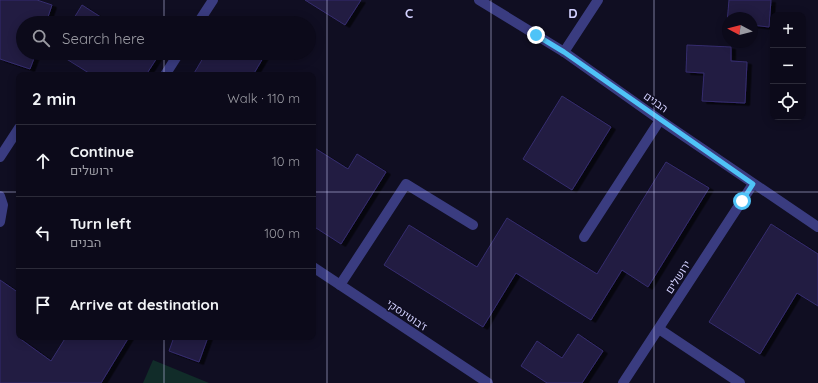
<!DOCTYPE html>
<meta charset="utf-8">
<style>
:root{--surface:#0c0a1a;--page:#151323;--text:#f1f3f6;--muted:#9a9aa2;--line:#2c2b39}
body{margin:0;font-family:Quicksand,Heebo,sans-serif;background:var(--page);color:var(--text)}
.controls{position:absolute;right:12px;top:12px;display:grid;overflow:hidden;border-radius:8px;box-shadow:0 2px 10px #0003}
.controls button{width:36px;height:36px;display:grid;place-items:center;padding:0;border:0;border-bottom:1px solid var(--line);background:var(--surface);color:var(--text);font:20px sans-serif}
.compass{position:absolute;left:722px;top:12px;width:36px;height:36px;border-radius:50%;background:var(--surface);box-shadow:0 2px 10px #0003;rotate:277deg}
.stop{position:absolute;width:12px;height:12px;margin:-9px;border:3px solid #4fc3f7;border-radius:50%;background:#fff}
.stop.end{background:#4fc3f7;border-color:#fff;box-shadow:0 1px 4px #0008}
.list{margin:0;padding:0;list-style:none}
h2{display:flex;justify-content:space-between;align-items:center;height:52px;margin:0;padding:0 16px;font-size:17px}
h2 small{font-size:13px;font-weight:400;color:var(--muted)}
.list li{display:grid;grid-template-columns:26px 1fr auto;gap:12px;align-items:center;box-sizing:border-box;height:72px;padding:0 16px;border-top:1px solid var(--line)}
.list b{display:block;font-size:15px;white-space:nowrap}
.list p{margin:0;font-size:13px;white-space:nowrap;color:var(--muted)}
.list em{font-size:13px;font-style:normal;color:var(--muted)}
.icon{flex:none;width:22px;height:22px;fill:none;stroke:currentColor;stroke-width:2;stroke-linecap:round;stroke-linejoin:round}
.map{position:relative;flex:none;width:818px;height:383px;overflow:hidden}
.search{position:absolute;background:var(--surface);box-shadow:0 2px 10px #0003;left:16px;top:16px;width:300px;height:44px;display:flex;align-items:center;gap:10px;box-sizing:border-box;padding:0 14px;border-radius:22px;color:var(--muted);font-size:15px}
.panel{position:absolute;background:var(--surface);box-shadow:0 2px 10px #0003;left:16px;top:72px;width:300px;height:268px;border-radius:8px}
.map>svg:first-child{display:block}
</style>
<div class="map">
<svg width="818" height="383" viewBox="0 0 818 383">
<defs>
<filter id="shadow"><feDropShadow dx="4.5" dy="2.5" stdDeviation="0" flood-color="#0009"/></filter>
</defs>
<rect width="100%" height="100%" fill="#100e22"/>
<path fill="#112c29" d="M 153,360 L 209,383 L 143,383 Z"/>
<g fill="#201b42" stroke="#362d6e" filter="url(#shadow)">
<path d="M 0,0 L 37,0 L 52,5 L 46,23 L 23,23 L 23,53 L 36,53 L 30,69 L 0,59 Z"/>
<path d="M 305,0 L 361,0 L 345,25 Z"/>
<path d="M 729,0 L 771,0 L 769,27 L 752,25 L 752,18 L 728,18 L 727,23 Z"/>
<path d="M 82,5 L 110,23 L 71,23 Z"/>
<path d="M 687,45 L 731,47 L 731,61 L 747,62 L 745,103 L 702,101 L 704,73 L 686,72 Z"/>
<path d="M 57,53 L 160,53 L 146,75 L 92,75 Z"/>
<path d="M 206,53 L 266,53 L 253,75 L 193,75 Z"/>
<path d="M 562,96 L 611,127 L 572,190 L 523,159 Z"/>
<path d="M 313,147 L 348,169 L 357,154 L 386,172 L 341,244 L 313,226 Z"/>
<path d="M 666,162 L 709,188 L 648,287 L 622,270 L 591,320 L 516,273 L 483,327 L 384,265 L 409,225 L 477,267 L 507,218 L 597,274 Z"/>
<path d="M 771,224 L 818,254 L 818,306 L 797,293 L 760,354 L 709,322 Z"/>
<path d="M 0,280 L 19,293 L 19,338 L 51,361 L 66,337 L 129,337 L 101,383 L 0,383 Z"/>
<path d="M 578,334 L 603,351 L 582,383 L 547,383 L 521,366 L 537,341 L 562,358 Z"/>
<path d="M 174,337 L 208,337 L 199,362 L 169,351 Z"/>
</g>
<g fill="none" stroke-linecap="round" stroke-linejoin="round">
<g stroke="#3a3c80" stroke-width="10">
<path d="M 479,0 L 564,52 L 660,120 L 818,227"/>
<path d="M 198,23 L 213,0"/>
<path d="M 564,52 L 598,0"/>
<path d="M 165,75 L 179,53"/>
<path d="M 0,157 L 19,128"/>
<path d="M 0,196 L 3,205 L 0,222"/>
<path d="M 584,237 L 660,120"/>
<path d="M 313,267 L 488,383"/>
<path d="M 340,285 L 406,184 L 473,225"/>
<path d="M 659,329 L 740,383"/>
<path d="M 623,383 L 753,184"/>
</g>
</g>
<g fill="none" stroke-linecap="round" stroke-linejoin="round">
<path stroke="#4fc3f7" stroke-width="5" d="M 536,35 L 564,52 L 753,184 L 742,201"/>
</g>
<path fill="none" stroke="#d2d0fe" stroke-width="1" stroke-opacity="0.55" d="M 164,0 L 164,23M 327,0 L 327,383M 491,0 L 491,383M 654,0 L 654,383M 164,53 L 164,75M 0,192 L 19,192M 313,192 L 818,192M 164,337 L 164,383"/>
<g text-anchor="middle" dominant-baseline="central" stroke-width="3" stroke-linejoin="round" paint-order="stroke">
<g font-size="11" fill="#d2d0fe" stroke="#100e22">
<text transform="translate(656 102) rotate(35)">הבנים</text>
<text transform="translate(678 277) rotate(-57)">ירושלים</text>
<text transform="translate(407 315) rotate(34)">ז'בוטינסקי</text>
</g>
</g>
<g font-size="13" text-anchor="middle" font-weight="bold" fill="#d2d0fe" stroke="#100e22" stroke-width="3" stroke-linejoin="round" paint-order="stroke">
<text x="409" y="18">C</text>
<text x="573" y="18">D</text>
</g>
</svg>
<div class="controls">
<button>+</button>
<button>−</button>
<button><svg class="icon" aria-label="locate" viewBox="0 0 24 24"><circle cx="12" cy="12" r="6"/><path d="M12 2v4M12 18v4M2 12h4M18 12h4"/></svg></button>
</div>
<svg class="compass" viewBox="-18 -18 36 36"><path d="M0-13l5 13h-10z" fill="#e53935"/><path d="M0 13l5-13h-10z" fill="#9a9aa2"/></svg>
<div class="stop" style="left:742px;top:201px"></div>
<div class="stop end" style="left:536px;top:35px"></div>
<div class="search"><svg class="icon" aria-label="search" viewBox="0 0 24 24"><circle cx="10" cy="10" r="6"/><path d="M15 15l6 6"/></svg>Search here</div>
<section class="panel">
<h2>2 min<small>Walk · 110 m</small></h2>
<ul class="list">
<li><svg class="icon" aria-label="ahead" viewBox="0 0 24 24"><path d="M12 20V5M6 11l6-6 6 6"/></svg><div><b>Continue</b><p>ירושלים</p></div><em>10 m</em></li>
<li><svg class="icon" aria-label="left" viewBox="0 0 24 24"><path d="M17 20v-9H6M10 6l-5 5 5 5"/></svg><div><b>Turn left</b><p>הבנים</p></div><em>100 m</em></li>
<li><svg class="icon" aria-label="arrive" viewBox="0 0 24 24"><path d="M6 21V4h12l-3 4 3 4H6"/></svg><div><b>Arrive at destination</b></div></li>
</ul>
</section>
</div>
